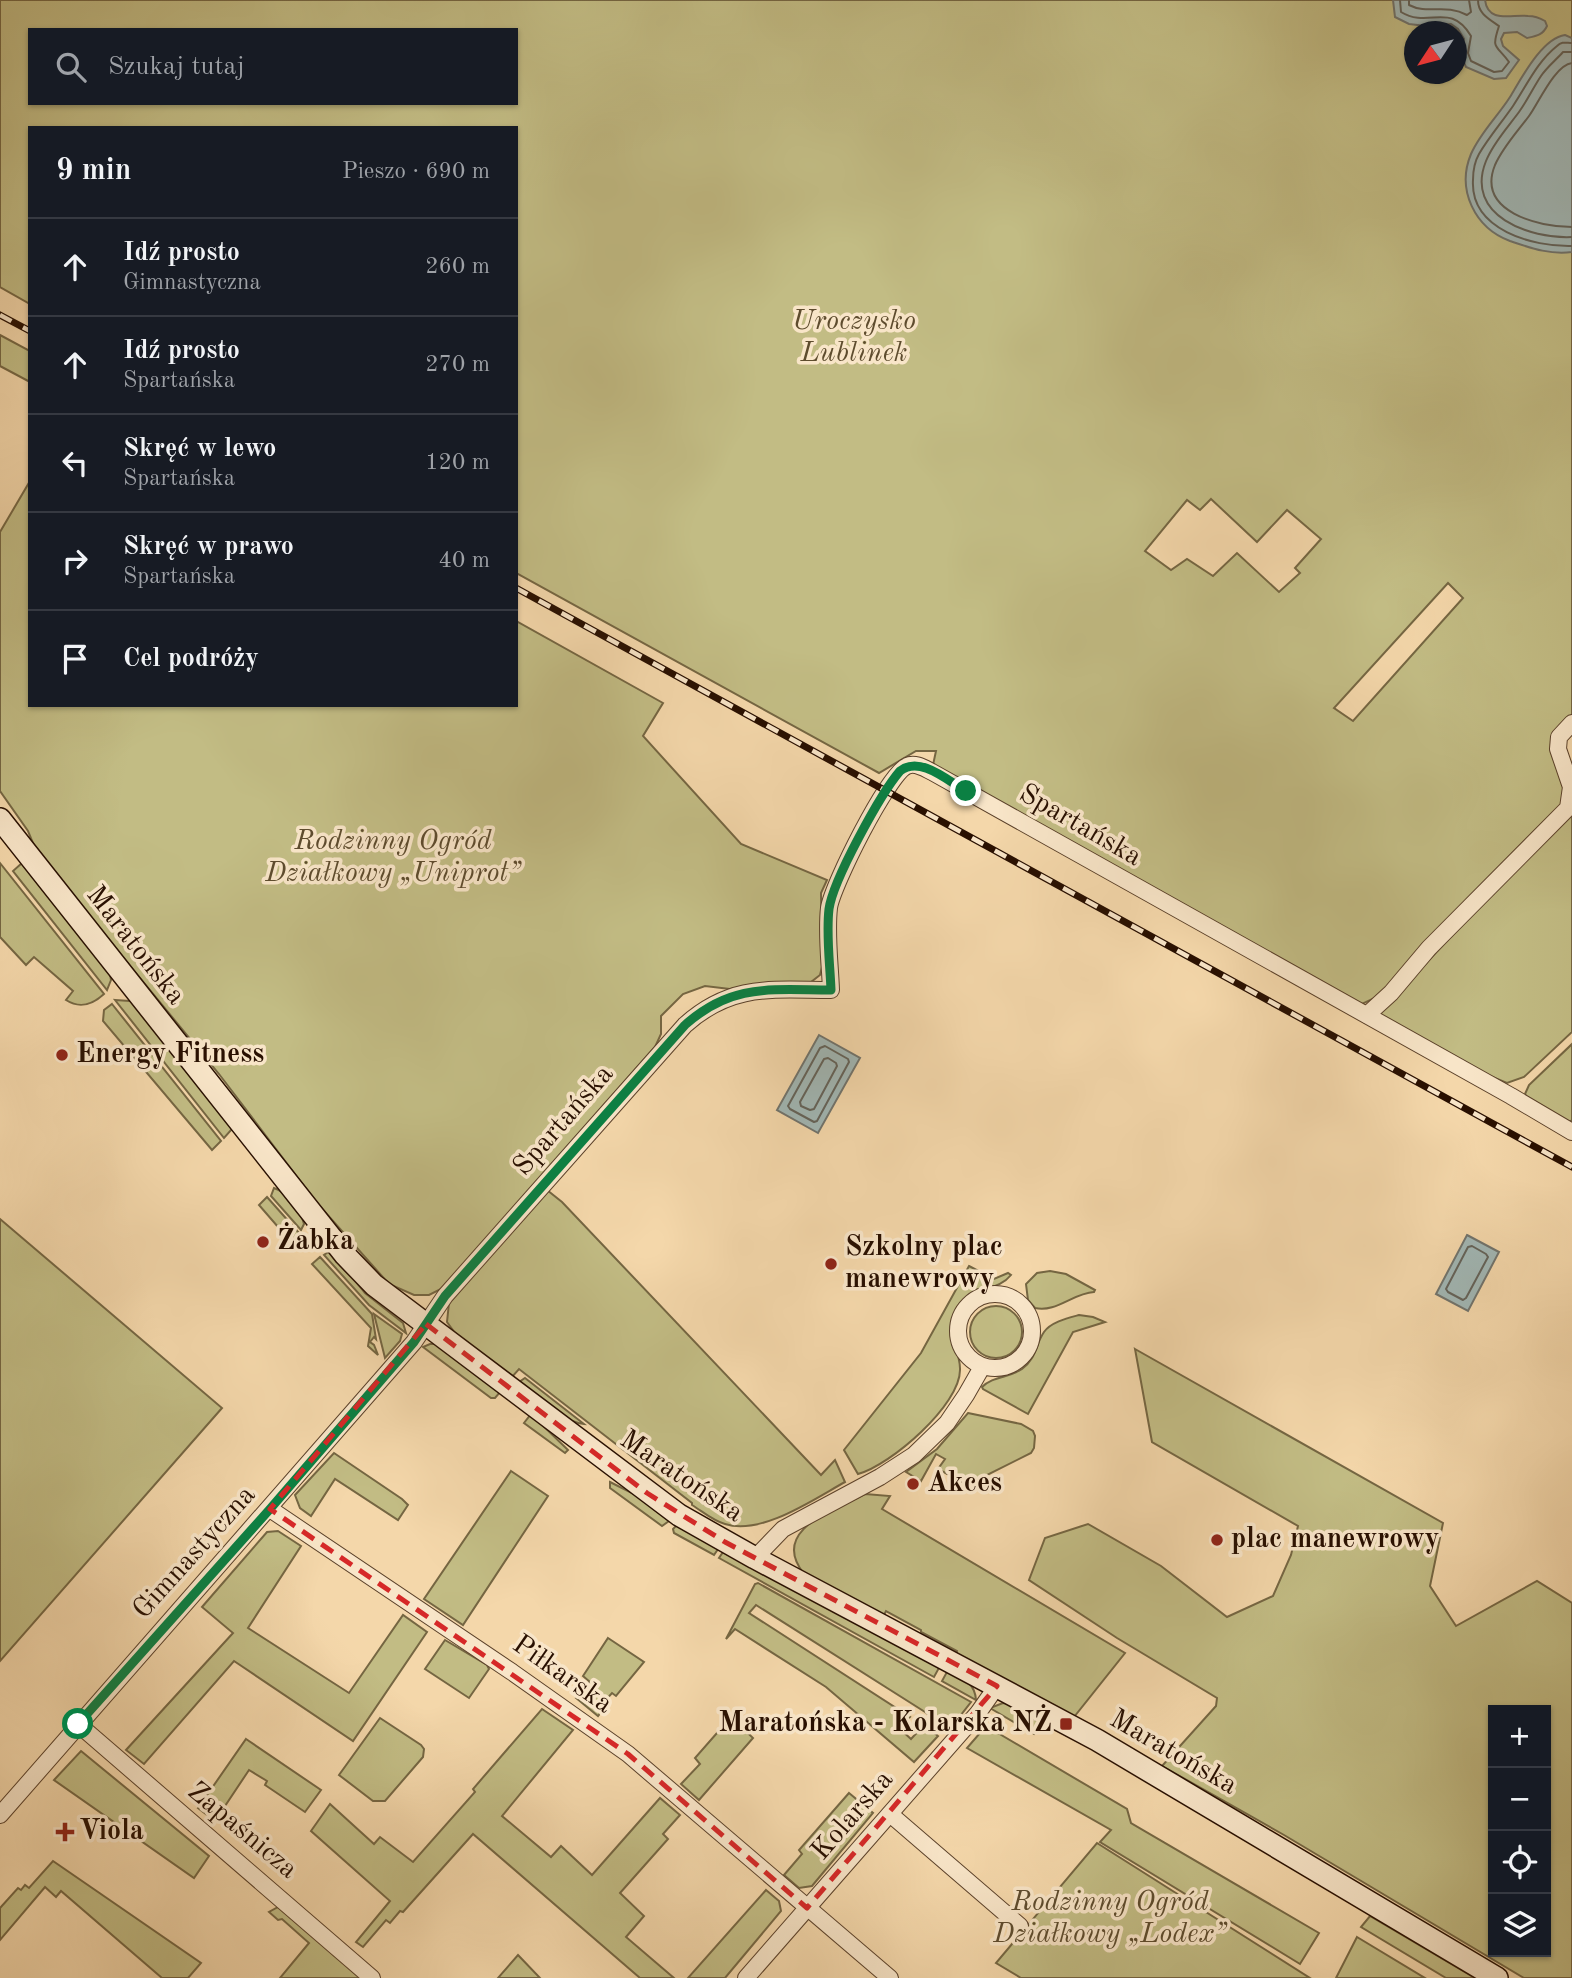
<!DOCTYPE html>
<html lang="pl">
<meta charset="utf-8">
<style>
:root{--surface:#171b24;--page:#242831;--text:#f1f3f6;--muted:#9ea1a6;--line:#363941}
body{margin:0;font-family:"Old Standard TT",serif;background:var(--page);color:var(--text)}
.controls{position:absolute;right:21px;bottom:21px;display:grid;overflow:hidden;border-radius:0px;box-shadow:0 2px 5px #0004}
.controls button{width:63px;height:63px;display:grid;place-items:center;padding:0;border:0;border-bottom:2px solid var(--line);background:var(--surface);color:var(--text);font:35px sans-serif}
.compass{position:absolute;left:1404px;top:21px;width:63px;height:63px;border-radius:50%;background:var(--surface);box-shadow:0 2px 5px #0004;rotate:234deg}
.stop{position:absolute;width:21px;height:21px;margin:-16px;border:5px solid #0b8043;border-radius:50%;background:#fff}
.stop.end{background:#0b8043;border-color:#fff;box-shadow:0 2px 7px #0008}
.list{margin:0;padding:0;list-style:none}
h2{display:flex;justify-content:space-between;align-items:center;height:91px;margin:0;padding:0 28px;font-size:30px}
h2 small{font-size:23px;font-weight:400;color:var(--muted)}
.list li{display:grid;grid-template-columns:46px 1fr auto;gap:21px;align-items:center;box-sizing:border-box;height:98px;padding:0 28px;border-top:2px solid var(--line)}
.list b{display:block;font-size:26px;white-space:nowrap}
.list p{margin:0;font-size:23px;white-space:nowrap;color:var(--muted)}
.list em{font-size:23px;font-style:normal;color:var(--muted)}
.icon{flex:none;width:38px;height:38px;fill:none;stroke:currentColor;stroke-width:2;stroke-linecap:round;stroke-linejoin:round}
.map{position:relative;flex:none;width:1572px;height:1978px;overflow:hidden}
.search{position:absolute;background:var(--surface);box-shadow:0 2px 5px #0004;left:28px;top:28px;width:490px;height:77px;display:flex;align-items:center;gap:18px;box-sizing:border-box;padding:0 24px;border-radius:0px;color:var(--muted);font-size:26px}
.panel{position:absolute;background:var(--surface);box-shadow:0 2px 5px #0004;left:28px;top:126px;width:490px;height:581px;border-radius:0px}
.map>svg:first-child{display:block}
</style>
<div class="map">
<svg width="1572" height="1978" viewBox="0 0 1572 1978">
<rect width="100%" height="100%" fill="#f4d7aa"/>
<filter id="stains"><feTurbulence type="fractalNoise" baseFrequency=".00286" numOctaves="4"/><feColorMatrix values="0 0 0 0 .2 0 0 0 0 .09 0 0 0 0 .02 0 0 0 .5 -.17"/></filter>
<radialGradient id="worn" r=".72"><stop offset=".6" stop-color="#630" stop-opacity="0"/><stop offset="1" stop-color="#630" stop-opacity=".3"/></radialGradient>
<g fill="#c2bc84" stroke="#756642" stroke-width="2" fill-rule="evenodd">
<path d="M 0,0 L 1572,0 L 1572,718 L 1555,738 L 1572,809 L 1572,1032 L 1524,1077 L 1507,1083 L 1485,1074 L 1377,1015 L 1462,925 L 1379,996 L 1362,1004 L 933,765 L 936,751 L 916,751 L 879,773 L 516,573 L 516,128 L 30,128 L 30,304 L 0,287 ZM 30,30 L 516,30 L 516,103 L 30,103 ZM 1414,32 L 1456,32 L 1456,74 L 1414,74 ZM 1211,499 L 1257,542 L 1287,510 L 1321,539 L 1295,568 L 1300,573 L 1279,592 L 1237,553 L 1213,576 L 1187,559 L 1171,570 L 1145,551 L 1187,500 L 1200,510 ZM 1448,583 L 1463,598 L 1353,721 L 1334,708 Z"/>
<path d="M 0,335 L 30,351 L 30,382 L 0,366 Z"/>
<path d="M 30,481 L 30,705 L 516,705 L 516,621 L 663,703 L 643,736 L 741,844 L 827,880 L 821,893 L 822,967 L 820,975 L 811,982 L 751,985 L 730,989 L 705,986 L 683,994 L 661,1016 L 661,1034 L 655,1047 L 443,1288 L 429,1295 L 414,1295 L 389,1284 L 317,1203 L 219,1074 L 37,853 L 28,831 L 0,791 L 0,532 Z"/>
<path d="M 0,863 L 104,994 C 92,1005 80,1009 66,1000 L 73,991 L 34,957 L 26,965 L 0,937 Z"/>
<path d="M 22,863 L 110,974 L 111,980 L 107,990 L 13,871 Z"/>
<path d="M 115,1000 L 130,1001 L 135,1004 L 232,1129 L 224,1138 Z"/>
<path d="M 112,1004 L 221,1141 L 212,1150 L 103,1021 L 104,1010 Z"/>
<path d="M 1572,1044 L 1572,1120 L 1567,1124 L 1529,1102 L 1525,1094 L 1529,1085 Z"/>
<path d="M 274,1188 C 287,1192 301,1211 304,1224 L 301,1230 L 271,1196 Z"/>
<path d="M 547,1190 L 562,1202 L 821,1475 L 835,1460 L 845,1482 C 814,1499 761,1536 725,1524 C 713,1521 702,1511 692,1505 L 692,1503 L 519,1369 L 512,1377 L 455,1333 L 447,1322 L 449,1303 Z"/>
<path d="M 267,1197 L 299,1233 L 291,1242 L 259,1205 Z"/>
<path d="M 0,1219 L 222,1408 L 0,1661 Z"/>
<path d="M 331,1250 L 365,1293 L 403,1323 L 406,1333 L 369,1305 L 324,1255 Z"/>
<path d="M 320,1257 L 372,1314 L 376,1339 L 374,1337 L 370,1342 L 374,1345 L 378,1355 L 368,1346 L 371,1328 L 312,1264 Z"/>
<path d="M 969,1266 L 994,1279 L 1008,1273 L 1011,1275 C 996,1294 969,1283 955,1312 C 943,1335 961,1349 960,1370 C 960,1405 891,1465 858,1474 L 844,1450 L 921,1353 Z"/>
<path d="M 1050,1271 L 1066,1274 L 1095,1290 L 1094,1292 C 1073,1293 1056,1313 1035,1308 L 1028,1300 L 1026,1284 L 1037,1273 Z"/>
<circle cx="996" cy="1332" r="26"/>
<path d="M 374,1314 L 402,1334 L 400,1341 L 385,1358 Z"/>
<path d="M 1079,1315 L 1093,1317 L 1105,1322 L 1073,1332 L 1028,1414 L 983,1389 L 982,1387 C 993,1376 1009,1378 1022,1369 C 1037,1358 1035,1345 1044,1332 C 1051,1322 1068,1318 1079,1315 Z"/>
<path d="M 430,1344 L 436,1344 L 501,1391 L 495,1398 L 491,1398 L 423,1347 Z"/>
<path d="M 1135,1349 L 1443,1523 L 1430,1586 L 1456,1626 L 1537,1581 L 1572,1603 L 1572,1978 L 1524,1978 L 1284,1835 L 1162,1766 L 1216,1706 L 1217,1698 L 1117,1638 L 1029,1580 L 1045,1538 L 1088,1524 L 1161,1566 L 1227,1617 L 1273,1596 L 1291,1555 L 1298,1526 L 1152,1442 ZM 1493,1710 L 1546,1710 L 1546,1952 L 1493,1952 Z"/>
<path d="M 525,1378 L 584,1424 C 565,1423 535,1395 519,1382 Z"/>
<path d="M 968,1413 L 1021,1424 L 1033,1431 L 1035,1436 L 1034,1448 L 1031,1453 L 967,1485 L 938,1469 L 945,1459 L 936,1454 L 921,1481 L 906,1472 L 937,1449 Z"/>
<path d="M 531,1414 L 568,1450 L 565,1453 L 524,1423 Z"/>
<path d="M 334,1453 L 402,1499 L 408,1505 L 398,1520 L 335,1479 L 311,1516 L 300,1508 L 295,1495 Z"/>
<path d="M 511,1471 L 548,1496 L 463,1625 L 424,1599 Z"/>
<path d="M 610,1482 L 636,1495 L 669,1521 L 662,1526 L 610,1488 Z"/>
<path d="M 865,1494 L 890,1496 L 882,1509 L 1125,1653 L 1074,1717 L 956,1655 L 957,1651 L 921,1632 L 921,1630 L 886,1611 L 883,1617 L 804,1574 C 769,1530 834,1510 865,1494 Z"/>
<path d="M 677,1525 L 718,1549 L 714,1555 L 674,1533 L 673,1529 Z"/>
<path d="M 278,1531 L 301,1546 L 248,1628 L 349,1693 L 403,1615 L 427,1632 L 353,1741 L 234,1661 L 144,1764 L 126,1750 L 233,1633 L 202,1607 L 267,1532 Z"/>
<path d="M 723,1552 L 940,1666 L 934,1677 L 719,1558 Z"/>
<path d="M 758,1583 L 971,1702 L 949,1730 L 925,1712 L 756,1605 L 749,1613 L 910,1717 L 899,1728 L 911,1739 L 924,1725 L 938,1736 L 914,1762 L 826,1687 L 735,1629 L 726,1639 L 755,1584 Z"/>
<path d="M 608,1638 L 644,1662 L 616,1696 L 612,1693 L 603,1703 L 606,1706 L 598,1716 L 576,1698 L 590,1682 L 583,1676 Z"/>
<path d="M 445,1640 L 487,1665 L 489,1669 L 469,1698 L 425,1669 Z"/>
<path d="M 948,1670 C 962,1678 975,1682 976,1700 L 942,1681 Z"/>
<path d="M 1003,1703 L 1011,1704 L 1042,1721 L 1034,1734 L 990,1708 Z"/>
<path d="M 542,1709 L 573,1730 L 502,1816 L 551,1857 L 561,1846 L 592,1875 L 660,1798 L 680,1815 L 663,1834 L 668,1839 L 620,1893 L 644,1916 L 626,1937 L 674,1978 L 640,1978 L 473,1834 L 403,1912 L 400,1911 L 390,1923 L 386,1920 L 363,1947 L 356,1942 L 390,1901 L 311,1831 L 330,1804 L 374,1844 L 380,1837 L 413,1862 L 475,1792 L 473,1789 Z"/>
<path d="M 731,1717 L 753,1738 L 699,1800 L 681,1784 L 700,1764 L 695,1758 Z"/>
<path d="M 380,1718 L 421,1745 L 424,1749 L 423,1757 L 385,1801 L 373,1801 L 339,1775 Z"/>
<path d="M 986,1726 L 1127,1809 L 1131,1823 L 1319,1933 L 1300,1964 L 1100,1842 L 1111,1830 L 967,1748 Z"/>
<path d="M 246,1739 L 321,1790 L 305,1812 L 265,1785 L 267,1781 L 249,1770 L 215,1821 L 198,1808 Z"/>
<path d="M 81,1751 L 209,1856 L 194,1878 L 54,1780 Z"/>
<path d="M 849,1793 L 873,1813 L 812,1886 L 799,1888 L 784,1875 L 802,1854 L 799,1850 Z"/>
<path d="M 1097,1843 L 1310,1978 L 1021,1978 L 996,1963 Z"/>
<path d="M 53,1861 L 201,1963 L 188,1978 L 162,1978 L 61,1891 L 56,1897 L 45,1887 L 0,1940 L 0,1908 L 18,1888 L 21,1890 L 25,1885 L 29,1888 Z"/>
<path d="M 766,1890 L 779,1901 L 781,1911 L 725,1978 L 688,1978 Z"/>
<path d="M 278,1907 L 282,1908 L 364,1978 L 280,1978 L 309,1943 L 282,1919 L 278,1920 L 269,1912 Z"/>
<path d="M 1370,1916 L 1475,1978 L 1446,1978 L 1361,1927 Z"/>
<path d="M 1357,1937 L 1425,1978 L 1336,1978 Z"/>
<path d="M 518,1955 L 540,1978 L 498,1978 Z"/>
</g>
<g fill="#a1b7b5" stroke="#71746d" stroke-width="2">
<path d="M 1393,0 L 1485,0 C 1488,24 1512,14 1528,16 C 1534,16 1540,18 1545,21 L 1547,26 C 1543,35 1536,36 1527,38 L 1517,32 L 1504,33 L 1501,39 L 1503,46 L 1519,60 L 1506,78 L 1494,79 L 1466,67 L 1460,54 L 1464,39 L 1458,29 L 1451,24 L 1426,26 L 1409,24 L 1395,17 Z"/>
<path d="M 1565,35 L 1572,38 L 1572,252 C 1550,255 1531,248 1510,241 C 1475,228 1456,190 1471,154 C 1480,133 1498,116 1510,97 C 1521,79 1542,38 1565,35 Z"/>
<path d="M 819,1035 L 860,1058 L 818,1133 L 777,1110 Z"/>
<path d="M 1467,1235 L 1499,1252 L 1468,1311 L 1436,1294 Z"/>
</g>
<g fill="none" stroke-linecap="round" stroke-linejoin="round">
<g stroke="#64635a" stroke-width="2">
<path d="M 1400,0 L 1401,12 C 1429,29 1450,1 1471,36 L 1468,53 L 1471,61 L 1494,72 L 1502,71 L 1509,62 C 1496,44 1491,50 1499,26 C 1489,19 1478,14 1478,0"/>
<path d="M 1409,0 L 1409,5 C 1428,15 1445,3 1467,15 L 1471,12 L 1469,0"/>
<path d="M 1572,43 C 1566,43 1562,41 1557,46 C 1537,62 1527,85 1513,106 C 1502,122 1489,137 1479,154 C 1475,161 1473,171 1473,180 C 1470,230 1533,247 1572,246"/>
<path d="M 1572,52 L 1563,52 C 1556,60 1547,67 1541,76 C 1533,88 1527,101 1519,112 C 1508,127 1493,143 1486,161 C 1464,216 1530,239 1572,237"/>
<path d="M 1572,63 C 1555,65 1539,102 1529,116 C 1518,131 1503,147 1495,165 C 1476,212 1539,227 1572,227"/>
<path d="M 825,1046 L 848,1059 L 849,1062 L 817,1121 L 814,1122 L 790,1109 L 788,1106 L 820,1048 Z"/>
<path d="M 828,1058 L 836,1063 L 837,1066 L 814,1109 L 810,1110 L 801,1106 L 800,1102 L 824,1059 Z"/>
<path d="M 1472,1246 L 1486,1254 L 1488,1257 L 1466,1298 L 1463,1300 L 1448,1292 L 1446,1289 L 1468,1247 Z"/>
</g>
<g stroke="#5b412a" stroke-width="18">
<g id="street">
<path d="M 1367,1015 L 1391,993 L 1429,948 L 1568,808 L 1571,787 L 1558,749 L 1559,737 L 1572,723"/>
<circle cx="995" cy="1331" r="37"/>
<path d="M 270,1509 L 512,1672 L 628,1754 L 890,1978"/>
<path d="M 755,1558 L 783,1529 L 880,1477 L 914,1455 L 947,1423 L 966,1395 L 982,1367"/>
<path d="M 78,1724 L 372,1978"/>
<path d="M 890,1814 L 1020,1926"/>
<path d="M 0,1815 L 414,1342 L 445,1296 L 685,1025 C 732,983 772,990 831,990 C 830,963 826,934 829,908 C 832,886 888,774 907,766 C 915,762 924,768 932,772 L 1511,1096 L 1572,1132"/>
<path d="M 746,1978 L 978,1713 L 997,1686"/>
</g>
</g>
<g stroke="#280f00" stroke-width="24">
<path id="secondary" d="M 0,819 L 345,1255 L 374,1285 L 679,1515 L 755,1558 L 1097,1740 L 1497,1978"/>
</g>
<use href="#street" stroke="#f8e5c8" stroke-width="16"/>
<use href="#secondary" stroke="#f8e5c8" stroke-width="21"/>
<g stroke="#280f00" stroke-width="7">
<g id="rail">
<path d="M 0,315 L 30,331"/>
<path d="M 516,588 L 1572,1167"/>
</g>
</g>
<use href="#rail" stroke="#f8e5c8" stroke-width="4.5" stroke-dasharray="13" stroke-linecap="butt"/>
</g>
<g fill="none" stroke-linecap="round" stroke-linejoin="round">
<path stroke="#0b8043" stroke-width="9" d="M 78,1724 L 270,1509 L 414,1342 L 445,1296 L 685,1025 C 732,983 771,990 831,990 C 830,964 826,935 829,909 C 833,880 881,793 900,771 C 920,755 948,781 966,791"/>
</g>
<path fill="none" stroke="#d62828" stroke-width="5" stroke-dasharray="14 9" stroke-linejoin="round" d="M 426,1324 L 647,1493 L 725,1542 L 997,1686 L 807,1908 L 628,1754 L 270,1509 Z"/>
<g fill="#8f2418" stroke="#f8e5c8" stroke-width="2.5">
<circle cx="62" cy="1055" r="7"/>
<circle cx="263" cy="1242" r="7"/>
<circle cx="831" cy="1264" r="7"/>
<circle cx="913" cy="1484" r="7"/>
<circle cx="1217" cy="1540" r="7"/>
<rect x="1059" y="1717" width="14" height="14" rx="3.5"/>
<path d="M61.5 1821.5h7v7h7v7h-7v7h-7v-7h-7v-7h7z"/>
</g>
<g text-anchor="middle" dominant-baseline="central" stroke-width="7" stroke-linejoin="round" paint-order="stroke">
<g font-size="28" font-style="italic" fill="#5e4c2e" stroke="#f8e5c8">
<text x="854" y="322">Uroczysko<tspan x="854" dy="32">Lublinek</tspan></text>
<text x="393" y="842">Rodzinny Ogród<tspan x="393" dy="32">Działkowy „Uniprot”</tspan></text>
<text x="1110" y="1903">Rodzinny Ogród<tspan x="1110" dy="32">Działkowy „Lodex”</tspan></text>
</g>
<g font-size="28" fill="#280f00" stroke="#f8e5c8">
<text transform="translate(1080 826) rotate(30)">Spartańska</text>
<text transform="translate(135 946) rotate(52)">Maratońska</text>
<text transform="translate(564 1121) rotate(-49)">Spartańska</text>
<text transform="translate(681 1477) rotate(34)">Maratońska</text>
<text transform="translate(195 1553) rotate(-48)">Gimnastyczna</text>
<text transform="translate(562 1675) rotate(35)">Piłkarska</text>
<text transform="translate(1173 1753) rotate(30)">Maratońska</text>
<text transform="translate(853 1816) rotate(-49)">Kolarska</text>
<text transform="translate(242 1831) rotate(40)">Zapaśnicza</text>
</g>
<g font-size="28" font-weight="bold" fill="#280f00" stroke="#f8e5c8" text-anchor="start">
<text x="76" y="1055">Energy Fitness</text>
<text x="277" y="1242">Żabka</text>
<text x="845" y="1248">Szkolny plac<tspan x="845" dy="32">manewrowy</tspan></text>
<text x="927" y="1484">Akces</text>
<text x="1231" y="1540">plac manewrowy</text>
<text x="1052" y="1724" text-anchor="end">Maratońska - Kolarska NŻ</text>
<text x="79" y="1832">Viola</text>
</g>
</g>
<rect width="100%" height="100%" filter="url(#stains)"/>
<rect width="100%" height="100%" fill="url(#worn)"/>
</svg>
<div class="controls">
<button>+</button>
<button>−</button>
<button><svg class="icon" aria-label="locate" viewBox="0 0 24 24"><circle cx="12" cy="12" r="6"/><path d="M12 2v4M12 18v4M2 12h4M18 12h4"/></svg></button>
<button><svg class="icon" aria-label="layers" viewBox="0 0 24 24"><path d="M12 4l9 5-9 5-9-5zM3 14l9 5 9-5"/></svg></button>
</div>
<svg class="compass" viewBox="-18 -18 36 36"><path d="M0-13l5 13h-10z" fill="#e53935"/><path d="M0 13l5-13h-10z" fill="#9ea1a6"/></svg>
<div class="stop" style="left:78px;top:1724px"></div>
<div class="stop end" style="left:966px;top:791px"></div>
<div class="search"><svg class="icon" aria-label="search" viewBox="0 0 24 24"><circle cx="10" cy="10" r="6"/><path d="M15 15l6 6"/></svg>Szukaj tutaj</div>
<section class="panel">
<h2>9 min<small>Pieszo · 690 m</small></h2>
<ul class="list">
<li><svg class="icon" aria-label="ahead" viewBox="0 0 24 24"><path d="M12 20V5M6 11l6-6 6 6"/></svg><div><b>Idź prosto</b><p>Gimnastyczna</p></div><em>260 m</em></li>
<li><svg class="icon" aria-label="ahead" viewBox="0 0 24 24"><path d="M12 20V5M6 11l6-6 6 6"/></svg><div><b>Idź prosto</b><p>Spartańska</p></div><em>270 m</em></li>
<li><svg class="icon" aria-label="left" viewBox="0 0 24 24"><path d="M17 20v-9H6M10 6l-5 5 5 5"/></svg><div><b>Skręć w lewo</b><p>Spartańska</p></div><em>120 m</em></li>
<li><svg class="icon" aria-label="right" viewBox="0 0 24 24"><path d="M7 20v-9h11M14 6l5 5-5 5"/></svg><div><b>Skręć w prawo</b><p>Spartańska</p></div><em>40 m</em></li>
<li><svg class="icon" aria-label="arrive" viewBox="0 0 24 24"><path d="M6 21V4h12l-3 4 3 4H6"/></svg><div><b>Cel podróży</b></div></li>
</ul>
</section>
</div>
